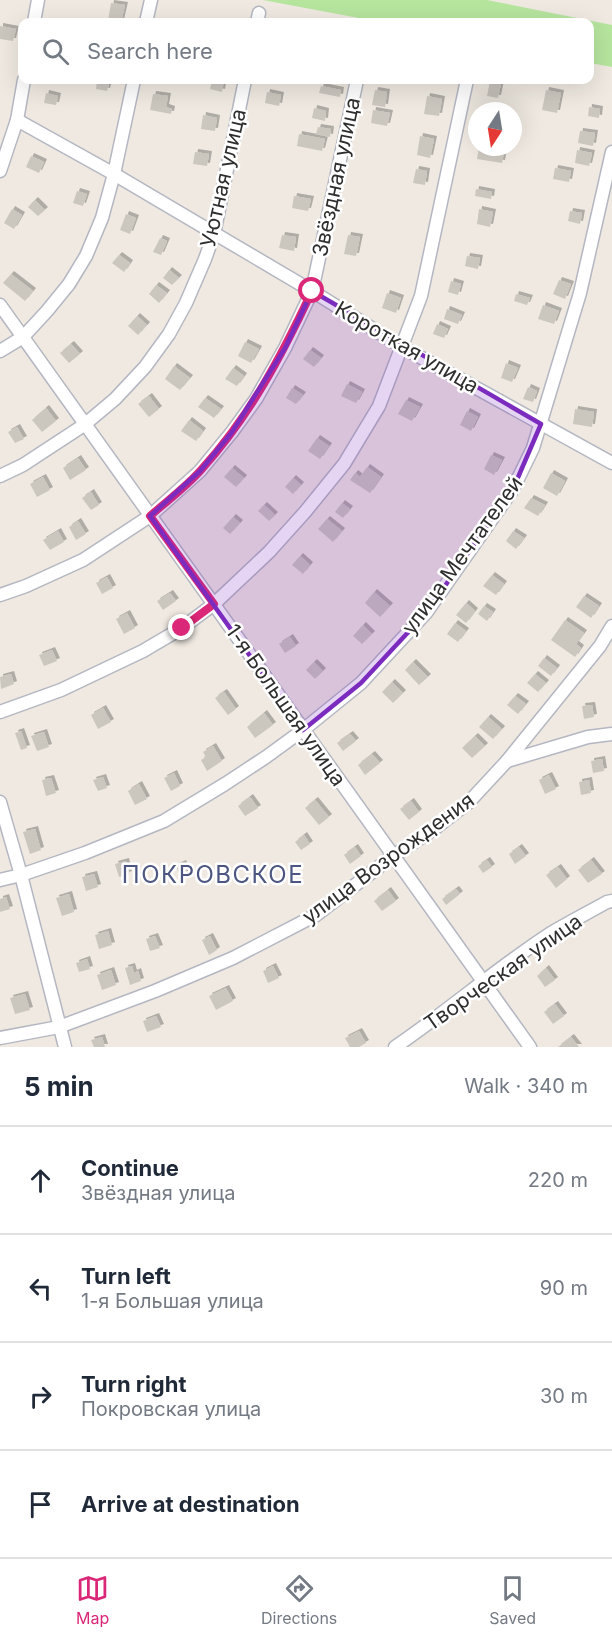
<!DOCTYPE html>
<meta charset="utf-8">
<style>
:root{--surface:#fff;--page:#f6f6f7;--text:#1f2937;--muted:#747a83;--line:#e0e1e3;--accent:#db2777}
body{margin:0;font-family:Inter,sans-serif;background:var(--page);color:var(--text)}
.compass{position:absolute;left:468px;top:102px;width:54px;height:54px;border-radius:50%;background:var(--surface);box-shadow:0 6px 24px #0002;rotate:192deg}
.stop{position:absolute;width:18px;height:18px;margin:-14px;border:4px solid #db2777;border-radius:50%;background:#fff}
.stop.end{background:#db2777;border-color:#fff;box-shadow:0 2px 6px #0008}
.list{margin:0;padding:0;list-style:none}
h2{display:flex;justify-content:space-between;align-items:center;height:78px;margin:0;padding:0 24px;font-size:26px}
h2 small{font-size:20px;font-weight:400;color:var(--muted)}
.list li{display:grid;grid-template-columns:39px 1fr auto;gap:18px;align-items:center;box-sizing:border-box;height:108px;padding:0 24px;border-top:2px solid var(--line)}
.list b{display:block;font-size:22px;white-space:nowrap}
.list p{margin:0;font-size:20px;white-space:nowrap;color:var(--muted)}
.list em{font-size:20px;font-style:normal;color:var(--muted)}
.icon{flex:none;width:33px;height:33px;fill:none;stroke:currentColor;stroke-width:2;stroke-linecap:round;stroke-linejoin:round}
.map{position:relative;flex:none;width:612px;height:1047px;overflow:hidden}
.search{position:absolute;background:var(--surface);box-shadow:0 6px 24px #0002;left:18px;right:18px;top:18px;height:66px;display:flex;align-items:center;gap:15px;box-sizing:border-box;padding:0 21px;border-radius:12px;color:var(--muted);font-size:22px}
.sheet{height:510px;background:var(--surface)}
nav{display:flex;justify-content:space-around;align-items:center;box-sizing:border-box;height:84px;border-top:2px solid var(--line);background:var(--surface);font-size:16px;color:var(--muted)}
nav a{display:grid;justify-items:center;gap:3px}
nav .on{color:var(--accent)}
.map>svg:first-child{display:block}
</style>
<div class="map">
<svg width="612" height="1047" viewBox="0 0 612 1047">
<defs>
<filter id="shadow"><feDropShadow dx="3" dy="-3" stdDeviation="0" flood-color="#0004"/></filter>
</defs>
<rect width="100%" height="100%" fill="#efe9e1"/>
<path fill="#b6e59e" d="M 263,0 L 487,0 L 612,25 L 612,67 L 590,63 L 590,22 L 380,22 Z"/>
<g fill="#cbc7bf" filter="url(#shadow)">
<path d="M 111,3 L 125,5 L 121,22 L 108,21 Z"/>
<path d="M 0,26 L 16,29 L 13,41 L 0,39 Z"/>
<path d="M 97,80 L 110,80 L 107,91 L 96,89 Z"/>
<path d="M 212,80 L 224,80 L 222,92 L 210,89 Z"/>
<path d="M 490,81 L 501,83 L 498,98 L 487,96 Z"/>
<path d="M 321,86 L 341,90 L 340,97 L 319,93 Z"/>
<path d="M 375,90 L 387,92 L 385,107 L 372,105 Z"/>
<path d="M 546,90 L 561,93 L 557,113 L 542,110 Z"/>
<path d="M 267,92 L 281,95 L 279,106 L 265,103 Z"/>
<path d="M 46,93 L 58,96 L 56,105 L 44,103 Z"/>
<path d="M 153,94 L 168,96 L 166,107 L 172,109 L 171,114 L 150,110 Z"/>
<path d="M 427,96 L 442,99 L 439,116 L 424,114 Z"/>
<path d="M 589,107 L 600,109 L 599,118 L 588,116 Z"/>
<path d="M 314,108 L 326,111 L 325,121 L 312,118 Z"/>
<path d="M 373,110 L 390,113 L 387,126 L 371,123 Z"/>
<path d="M 203,115 L 217,118 L 215,131 L 201,129 Z"/>
<path d="M 318,127 L 331,129 L 330,137 L 316,134 Z"/>
<path d="M 580,131 L 595,133 L 593,146 L 578,143 Z"/>
<path d="M 299,134 L 325,139 L 322,151 L 297,146 Z"/>
<path d="M 420,136 L 434,139 L 430,158 L 417,155 Z"/>
<path d="M 479,147 L 485,149 L 485,147 L 498,147 L 497,151 L 504,152 L 502,163 L 477,159 Z"/>
<path d="M 577,150 L 592,153 L 589,166 L 575,163 Z"/>
<path d="M 195,152 L 209,154 L 207,166 L 193,164 Z"/>
<path d="M 31,156 L 44,162 L 39,173 L 26,167 Z"/>
<path d="M 555,168 L 571,171 L 569,182 L 553,179 Z"/>
<path d="M 416,169 L 427,171 L 425,185 L 413,183 Z"/>
<path d="M 476,189 L 492,192 L 491,199 L 475,196 Z"/>
<path d="M 77,191 L 87,194 L 83,206 L 73,203 Z"/>
<path d="M 294,196 L 311,199 L 308,211 L 292,208 Z"/>
<path d="M 35,200 L 45,210 L 38,216 L 28,207 Z"/>
<path d="M 12,209 L 22,215 L 14,229 L 4,223 Z"/>
<path d="M 479,209 L 493,212 L 490,227 L 477,224 Z"/>
<path d="M 570,211 L 582,213 L 580,224 L 568,221 Z"/>
<path d="M 126,214 L 136,218 L 130,234 L 120,230 Z"/>
<path d="M 282,235 L 296,237 L 294,251 L 279,248 Z"/>
<path d="M 348,235 L 360,237 L 356,256 L 344,254 Z"/>
<path d="M 160,238 L 167,241 L 161,255 L 153,252 Z"/>
<path d="M 119,255 L 130,263 L 124,272 L 112,263 Z"/>
<path d="M 467,256 L 480,258 L 478,269 L 465,266 Z"/>
<path d="M 169,270 L 179,278 L 172,285 L 163,278 Z"/>
<path d="M 11,274 L 33,291 L 25,301 L 3,283 Z"/>
<path d="M 559,280 L 571,284 L 565,299 L 553,294 Z"/>
<path d="M 451,281 L 461,284 L 458,295 L 448,292 Z"/>
<path d="M 156,285 L 167,293 L 159,303 L 149,294 Z"/>
<path d="M 387,293 L 401,298 L 396,313 L 382,308 Z"/>
<path d="M 516,294 L 530,298 L 527,305 L 514,301 Z"/>
<path d="M 543,305 L 559,311 L 554,324 L 538,319 Z"/>
<path d="M 447,309 L 462,315 L 458,324 L 444,319 Z"/>
<path d="M 137,316 L 147,325 L 138,335 L 128,326 Z"/>
<path d="M 437,324 L 448,329 L 444,338 L 433,334 Z"/>
<path d="M 245,342 L 259,349 L 251,363 L 238,356 Z"/>
<path d="M 71,344 L 80,354 L 69,363 L 60,353 Z"/>
<path d="M 310,350 L 321,358 L 314,367 L 303,359 Z"/>
<path d="M 506,363 L 518,368 L 512,382 L 501,378 Z"/>
<path d="M 174,366 L 190,378 L 180,390 L 165,379 Z"/>
<path d="M 233,368 L 244,376 L 237,386 L 225,379 Z"/>
<path d="M 347,384 L 362,392 L 356,403 L 341,396 Z"/>
<path d="M 528,387 L 537,391 L 533,402 L 523,399 Z"/>
<path d="M 292,388 L 303,395 L 296,404 L 286,398 Z"/>
<path d="M 149,396 L 159,409 L 149,417 L 138,404 Z"/>
<path d="M 205,398 L 221,409 L 214,418 L 198,407 Z"/>
<path d="M 406,400 L 420,407 L 412,421 L 398,414 Z"/>
<path d="M 46,408 L 56,421 L 42,432 L 32,420 Z"/>
<path d="M 575,409 L 594,412 L 592,427 L 573,424 Z"/>
<path d="M 467,411 L 478,417 L 471,431 L 460,425 Z"/>
<path d="M 189,420 L 203,431 L 196,441 L 181,431 Z"/>
<path d="M 17,427 L 24,439 L 15,443 L 8,432 Z"/>
<path d="M 317,438 L 329,446 L 320,459 L 308,451 Z"/>
<path d="M 491,455 L 502,460 L 494,475 L 484,469 Z"/>
<path d="M 78,458 L 86,470 L 70,480 L 63,468 Z"/>
<path d="M 367,467 L 381,477 L 370,493 L 350,480 L 355,473 L 360,477 Z"/>
<path d="M 232,468 L 244,478 L 236,487 L 224,477 Z"/>
<path d="M 551,473 L 565,481 L 557,496 L 543,488 Z"/>
<path d="M 43,477 L 50,490 L 37,497 L 30,484 Z"/>
<path d="M 293,478 L 301,485 L 293,494 L 285,487 Z"/>
<path d="M 91,492 L 99,505 L 91,510 L 82,498 Z"/>
<path d="M 531,498 L 545,505 L 538,516 L 524,508 Z"/>
<path d="M 342,503 L 350,509 L 343,518 L 335,512 Z"/>
<path d="M 264,505 L 275,515 L 269,521 L 258,511 Z"/>
<path d="M 233,517 L 240,523 L 230,534 L 223,528 Z"/>
<path d="M 327,519 L 342,531 L 333,542 L 318,529 Z"/>
<path d="M 78,521 L 86,534 L 76,540 L 69,527 Z"/>
<path d="M 58,531 L 64,542 L 50,550 L 43,540 Z"/>
<path d="M 513,531 L 524,538 L 516,549 L 506,541 Z"/>
<path d="M 300,556 L 310,565 L 303,574 L 292,565 Z"/>
<path d="M 492,575 L 504,584 L 496,595 L 483,586 Z"/>
<path d="M 107,577 L 113,588 L 102,594 L 96,583 Z"/>
<path d="M 374,592 L 390,606 L 380,617 L 365,603 Z"/>
<path d="M 170,593 L 176,601 L 163,610 L 157,601 Z"/>
<path d="M 584,596 L 599,606 L 591,618 L 576,607 Z"/>
<path d="M 466,603 L 475,611 L 466,623 L 456,615 Z"/>
<path d="M 484,606 L 493,612 L 487,621 L 478,614 Z"/>
<path d="M 127,613 L 135,628 L 124,634 L 116,619 Z"/>
<path d="M 565,620 L 584,633 L 576,644 L 581,648 L 575,657 L 551,640 Z"/>
<path d="M 455,623 L 466,631 L 458,642 L 447,634 Z"/>
<path d="M 363,625 L 372,634 L 362,644 L 353,636 Z"/>
<path d="M 290,637 L 296,646 L 285,653 L 279,644 Z"/>
<path d="M 52,650 L 57,661 L 44,666 L 39,655 Z"/>
<path d="M 544,658 L 557,668 L 551,676 L 538,666 Z"/>
<path d="M 314,662 L 323,671 L 315,679 L 306,670 Z"/>
<path d="M 413,662 L 428,677 L 419,685 L 405,670 Z"/>
<path d="M 11,674 L 14,684 L 1,689 L 0,677 Z"/>
<path d="M 535,674 L 546,683 L 538,692 L 527,683 Z"/>
<path d="M 392,682 L 403,693 L 393,703 L 382,692 Z"/>
<path d="M 224,692 L 236,709 L 228,715 L 215,698 Z"/>
<path d="M 515,696 L 526,704 L 518,714 L 507,705 Z"/>
<path d="M 592,705 L 594,717 L 584,719 L 582,706 Z"/>
<path d="M 103,708 L 111,722 L 98,729 L 91,715 Z"/>
<path d="M 264,713 L 273,725 L 255,738 L 247,727 Z"/>
<path d="M 488,717 L 502,729 L 493,739 L 479,727 Z"/>
<path d="M 21,731 L 27,748 L 21,750 L 15,733 Z"/>
<path d="M 44,732 L 49,747 L 37,751 L 31,736 Z"/>
<path d="M 350,734 L 356,741 L 343,751 L 337,743 Z"/>
<path d="M 475,736 L 485,746 L 472,758 L 462,748 Z"/>
<path d="M 213,746 L 222,761 L 207,771 L 201,760 L 206,757 L 203,752 Z"/>
<path d="M 372,754 L 380,763 L 365,775 L 358,765 Z"/>
<path d="M 602,759 L 604,771 L 593,773 L 591,761 Z"/>
<path d="M 174,773 L 180,786 L 171,791 L 164,778 Z"/>
<path d="M 549,775 L 556,789 L 545,794 L 539,780 Z"/>
<path d="M 103,777 L 107,788 L 98,791 L 93,780 Z"/>
<path d="M 51,778 L 56,793 L 46,796 L 42,780 Z"/>
<path d="M 589,780 L 591,793 L 581,795 L 579,782 Z"/>
<path d="M 139,784 L 147,799 L 135,805 L 128,791 Z"/>
<path d="M 250,797 L 258,808 L 245,816 L 238,806 Z"/>
<path d="M 315,800 L 329,817 L 319,825 L 305,808 Z"/>
<path d="M 411,801 L 419,812 L 409,820 L 400,809 Z"/>
<path d="M 35,829 L 41,850 L 30,854 L 23,832 Z"/>
<path d="M 304,835 L 310,844 L 301,850 L 295,842 Z"/>
<path d="M 355,847 L 361,856 L 350,864 L 344,855 Z"/>
<path d="M 519,847 L 526,856 L 515,864 L 509,854 Z"/>
<path d="M 487,860 L 492,867 L 483,873 L 478,866 Z"/>
<path d="M 591,860 L 602,874 L 588,883 L 578,870 Z"/>
<path d="M 126,861 L 129,874 L 119,877 L 115,864 Z"/>
<path d="M 183,863 L 189,876 L 181,879 L 176,866 Z"/>
<path d="M 558,867 L 567,879 L 556,888 L 546,875 Z"/>
<path d="M 94,874 L 98,887 L 86,891 L 82,877 Z"/>
<path d="M 456,889 L 460,894 L 446,905 L 442,899 Z"/>
<path d="M 388,890 L 396,901 L 382,911 L 374,901 Z"/>
<path d="M 69,894 L 74,912 L 62,916 L 56,898 Z"/>
<path d="M 6,897 L 10,909 L 0,912 L 0,899 Z"/>
<path d="M 108,931 L 112,945 L 99,949 L 95,935 Z"/>
<path d="M 155,936 L 160,948 L 150,951 L 146,939 Z"/>
<path d="M 210,936 L 217,950 L 209,955 L 202,940 Z"/>
<path d="M 87,959 L 90,969 L 79,972 L 76,963 Z"/>
<path d="M 132,966 L 134,973 L 138,971 L 141,981 L 130,985 L 125,968 Z"/>
<path d="M 273,966 L 279,978 L 268,983 L 263,971 Z"/>
<path d="M 546,968 L 555,980 L 545,987 L 537,976 Z"/>
<path d="M 111,970 L 116,985 L 102,990 L 97,975 Z"/>
<path d="M 226,988 L 233,1001 L 216,1010 L 209,996 Z"/>
<path d="M 25,994 L 30,1010 L 15,1014 L 10,998 Z"/>
<path d="M 555,1004 L 564,1016 L 553,1024 L 544,1012 Z"/>
<path d="M 156,1016 L 161,1027 L 147,1032 L 143,1021 Z"/>
<path d="M 359,1031 L 366,1043 L 359,1047 L 350,1047 L 345,1038 Z"/>
<path d="M 102,1037 L 105,1047 L 94,1047 L 91,1040 Z"/>
<path d="M 571,1037 L 579,1047 L 558,1047 Z"/>
</g>
<g fill="none" stroke-linecap="round" stroke-linejoin="round">
<g stroke="#b4b7c1" stroke-width="15">
<g id="minor">
<path d="M 34,22 L 38,0"/>
<path d="M 146,22 L 151,0"/>
<path d="M 257,22 L 259,13"/>
<path d="M 17,120 L 114,174 L 312,291 L 402,347 L 612,463"/>
<path d="M 0,171 L 17,120 L 24,80"/>
<path d="M 0,305 L 530,1047"/>
<path d="M 0,351 L 23,337 L 47,311 L 69,284 L 86,256 L 102,218 L 114,174 L 134,80"/>
<path d="M 0,476 L 23,465 L 84,425 L 115,399 L 145,367 L 169,334 L 186,303 L 205,259 L 214,234 L 245,80"/>
<path d="M 0,595 L 26,586 L 83,560 L 150,516 L 200,471 L 232,432 L 256,399 L 285,348 L 312,291 L 357,80"/>
<path d="M 0,712 L 61,690 L 143,651 L 182,628 L 214,604 L 269,552 L 305,512 L 344,464 L 379,406 L 421,296 L 467,80"/>
<path d="M 507,761 L 588,737 L 612,734"/>
<path d="M 0,802 L 21,875 L 65,1047"/>
<path d="M 0,880 L 21,875 L 85,853 L 164,821 L 225,784 L 266,757 L 303,730 L 361,683 L 426,613 L 513,489 L 533,448 L 580,293 L 612,152"/>
<path d="M 0,1038 L 59,1027 L 155,991 L 233,958 L 316,915 L 393,856 L 434,829 L 469,802 L 507,761 L 600,646 L 612,626"/>
<path d="M 395,1047 C 448,1011 497,968 551,933 C 570,922 589,912 607,902 L 612,901"/>
</g>
</g>
<use href="#minor" stroke="#fff" stroke-width="12"/>
</g>
<g fill="none" stroke-linecap="round" stroke-linejoin="round">
<path stroke="#db2777" stroke-width="8" d="M 182,628 L 214,604 L 150,516 C 167,501 186,487 201,470 C 250,416 281,357 312,291"/>
</g>
<path fill="#7b2cbf" fill-opacity="0.2" stroke="#7b2cbf" stroke-width="4.5" stroke-linejoin="round" d="M 312,291 L 541,424 L 513,489 L 426,613 L 361,683 L 303,730 L 150,516 L 200,471 L 232,432 L 285,348 Z"/>
<g text-anchor="middle" dominant-baseline="central" stroke-width="5" stroke-linejoin="round" paint-order="stroke">
<g font-size="21" fill="#2e2e2e" stroke="#fff">
<text transform="translate(336 177) rotate(-78)">Звёздная улица</text>
<text transform="translate(223 178) rotate(-77)">Уютная улица</text>
<text transform="translate(407 347) rotate(30)">Короткая улица</text>
<text transform="translate(462 555) rotate(-54)">улица Мечтателей</text>
<text transform="translate(286 705) rotate(55)">1-я Большая улица</text>
<text transform="translate(388 858) rotate(-36)">улица Возрождения</text>
<text transform="translate(503 972) rotate(-35)">Творческая улица</text>
</g>
<g font-size="24" letter-spacing="1.5" fill="#4d5680" stroke="#fff">
<text x="213" y="874">ПОКРОВСКОЕ</text>
</g>
</g>
</svg>
<svg class="compass" viewBox="-18 -18 36 36"><path d="M0-13l5 13h-10z" fill="#e53935"/><path d="M0 13l5-13h-10z" fill="#747a83"/></svg>
<div class="stop" style="left:312px;top:291px"></div>
<div class="stop end" style="left:182px;top:628px"></div>
<div class="search"><svg class="icon" aria-label="search" viewBox="0 0 24 24"><circle cx="10" cy="10" r="6"/><path d="M15 15l6 6"/></svg>Search here</div>
</div>
<section class="sheet">
<h2>5 min<small>Walk · 340 m</small></h2>
<ul class="list">
<li><svg class="icon" aria-label="ahead" viewBox="0 0 24 24"><path d="M12 20V5M6 11l6-6 6 6"/></svg><div><b>Continue</b><p>Звёздная улица</p></div><em>220 m</em></li>
<li><svg class="icon" aria-label="left" viewBox="0 0 24 24"><path d="M17 20v-9H6M10 6l-5 5 5 5"/></svg><div><b>Turn left</b><p>1-я Большая улица</p></div><em>90 m</em></li>
<li><svg class="icon" aria-label="right" viewBox="0 0 24 24"><path d="M7 20v-9h11M14 6l5 5-5 5"/></svg><div><b>Turn right</b><p>Покровская улица</p></div><em>30 m</em></li>
<li><svg class="icon" aria-label="arrive" viewBox="0 0 24 24"><path d="M6 21V4h12l-3 4 3 4H6"/></svg><div><b>Arrive at destination</b></div></li>
</ul>
</section>
<nav>
<a class="on"><svg class="icon" aria-label="map" viewBox="0 0 24 24"><path d="M3 6l6-2 6 2 6-2v14l-6 2-6-2-6 2zM9 4v14M15 6v14"/></svg>Map</a>
<a><svg class="icon" aria-label="directions" viewBox="0 0 24 24"><path d="M12 3l9 9-9 9-9-9zM9 14v-3h6M13 9l2 2-2 2"/></svg>Directions</a>
<a><svg class="icon" aria-label="saved" viewBox="0 0 24 24"><path d="M7 4h10v16l-5-4-5 4z"/></svg>Saved</a>
</nav>
